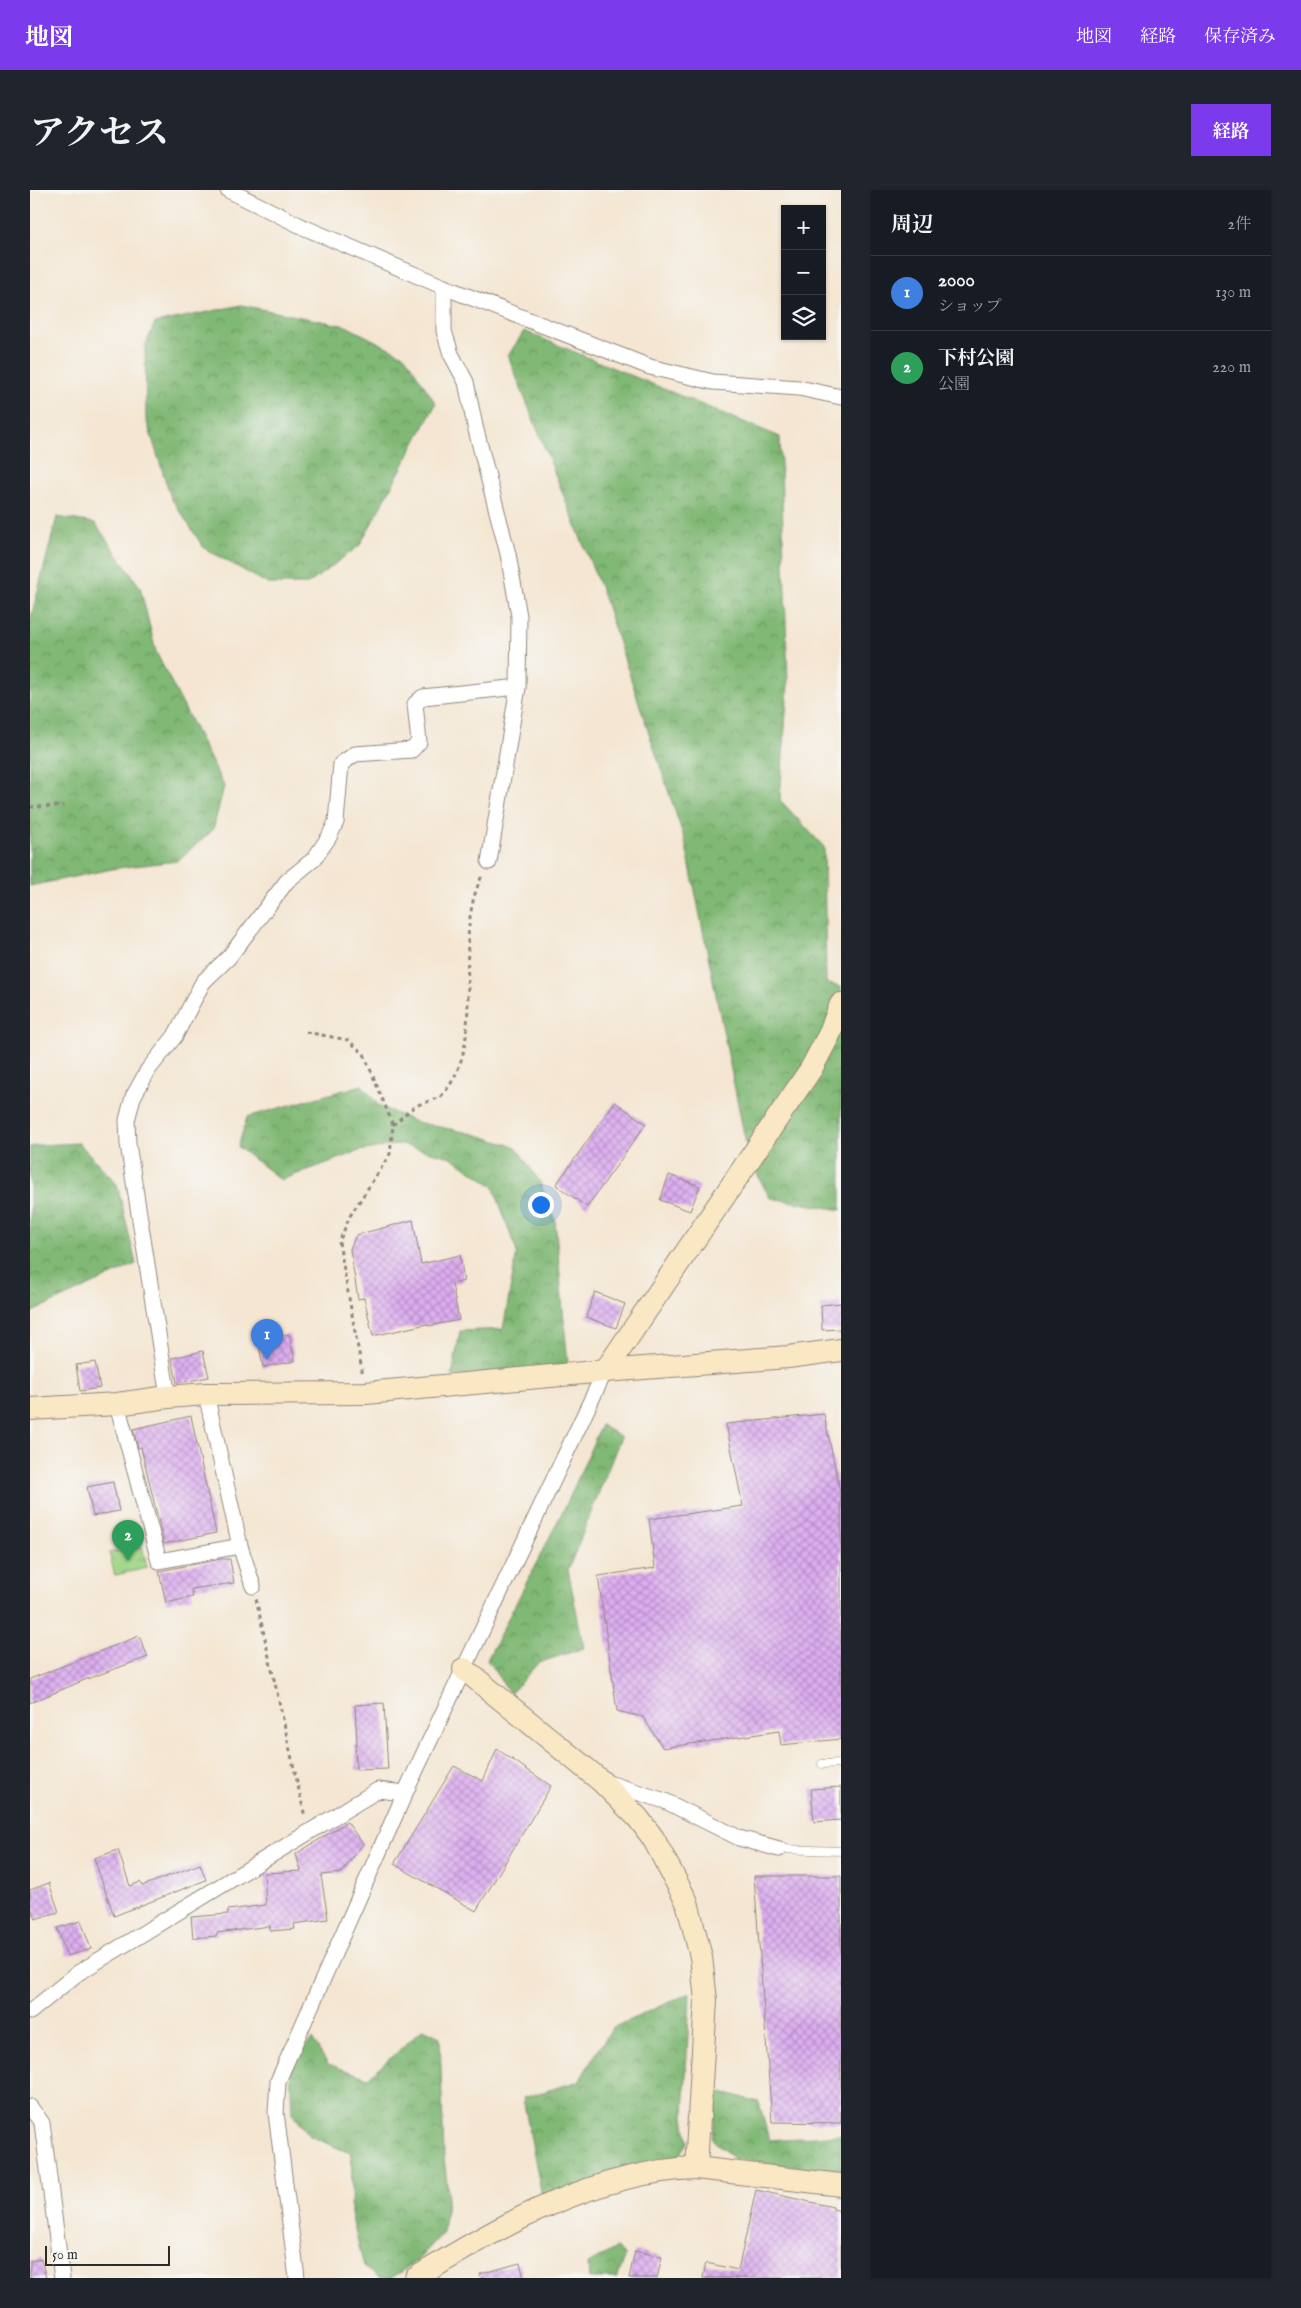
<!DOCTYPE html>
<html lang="ja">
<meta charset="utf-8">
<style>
:root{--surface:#171b24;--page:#20242c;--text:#f1f3f6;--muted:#9ea1a6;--line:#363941;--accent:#7c3aed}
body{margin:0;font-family:"IM FELL English","Noto Serif JP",serif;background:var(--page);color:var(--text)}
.controls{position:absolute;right:15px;top:15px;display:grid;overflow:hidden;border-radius:0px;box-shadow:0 1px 4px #0004}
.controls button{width:45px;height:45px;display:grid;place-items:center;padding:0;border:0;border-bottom:1px solid var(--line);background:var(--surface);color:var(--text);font:25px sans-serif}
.scale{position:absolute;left:15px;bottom:12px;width:125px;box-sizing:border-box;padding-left:5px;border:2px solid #2b2b2b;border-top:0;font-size:14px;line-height:18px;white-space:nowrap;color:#2b2b2b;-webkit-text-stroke:4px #f6f6f2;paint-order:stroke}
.you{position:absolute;left:510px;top:1014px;width:18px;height:18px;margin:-12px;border:4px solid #fff;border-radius:50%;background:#1a73e8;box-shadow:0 0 0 8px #1a73e833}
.badge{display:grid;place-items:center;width:32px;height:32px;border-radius:50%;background:var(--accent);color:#fff;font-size:16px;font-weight:700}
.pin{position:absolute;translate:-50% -41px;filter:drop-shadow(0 1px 2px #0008)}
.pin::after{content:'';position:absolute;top:26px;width:18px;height:15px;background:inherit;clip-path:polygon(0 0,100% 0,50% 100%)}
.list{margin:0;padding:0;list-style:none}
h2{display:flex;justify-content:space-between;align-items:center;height:65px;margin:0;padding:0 20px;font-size:21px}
h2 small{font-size:16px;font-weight:400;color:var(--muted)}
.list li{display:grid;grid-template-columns:32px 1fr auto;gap:15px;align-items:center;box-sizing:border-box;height:75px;padding:0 20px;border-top:1px solid var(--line)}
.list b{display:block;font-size:19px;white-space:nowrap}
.list p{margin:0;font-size:16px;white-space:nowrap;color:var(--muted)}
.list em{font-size:16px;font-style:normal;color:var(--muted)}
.icon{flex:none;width:28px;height:28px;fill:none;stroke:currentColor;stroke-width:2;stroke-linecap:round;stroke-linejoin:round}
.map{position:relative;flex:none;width:811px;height:2088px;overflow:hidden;border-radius:0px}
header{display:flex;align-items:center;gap:30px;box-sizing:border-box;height:70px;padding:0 25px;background:var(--accent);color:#fff}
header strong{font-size:24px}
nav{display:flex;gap:28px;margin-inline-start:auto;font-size:18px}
.intro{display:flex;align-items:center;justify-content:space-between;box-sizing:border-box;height:120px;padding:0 30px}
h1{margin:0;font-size:35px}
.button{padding:12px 22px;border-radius:0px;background:var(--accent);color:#fff;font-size:18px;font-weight:700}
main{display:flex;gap:30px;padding:0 30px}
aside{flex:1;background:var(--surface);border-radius:0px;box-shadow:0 1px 4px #0004}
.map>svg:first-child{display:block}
</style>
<header>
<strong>地図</strong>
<nav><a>地図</a><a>経路</a><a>保存済み</a></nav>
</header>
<div class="intro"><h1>アクセス</h1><a class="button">経路</a></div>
<main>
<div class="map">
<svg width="811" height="2088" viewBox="0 0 811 2088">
<defs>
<pattern id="forest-crowns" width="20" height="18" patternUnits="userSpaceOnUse" patternTransform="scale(1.25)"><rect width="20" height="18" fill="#80b874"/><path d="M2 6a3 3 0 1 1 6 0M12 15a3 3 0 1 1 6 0" fill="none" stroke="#69965f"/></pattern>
<pattern id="park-tufts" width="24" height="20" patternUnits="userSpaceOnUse" patternTransform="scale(1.25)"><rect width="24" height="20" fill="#a1d788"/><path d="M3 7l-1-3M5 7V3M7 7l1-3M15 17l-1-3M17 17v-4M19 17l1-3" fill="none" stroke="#8bb976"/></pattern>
<pattern id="building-cross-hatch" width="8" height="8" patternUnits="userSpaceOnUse" patternTransform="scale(1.25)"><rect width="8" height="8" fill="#ddadf0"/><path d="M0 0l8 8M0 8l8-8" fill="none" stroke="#b38dc3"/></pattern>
</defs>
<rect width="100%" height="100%" fill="#f6f6f2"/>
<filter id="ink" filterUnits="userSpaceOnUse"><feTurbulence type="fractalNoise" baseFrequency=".02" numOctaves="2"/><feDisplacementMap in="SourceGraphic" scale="10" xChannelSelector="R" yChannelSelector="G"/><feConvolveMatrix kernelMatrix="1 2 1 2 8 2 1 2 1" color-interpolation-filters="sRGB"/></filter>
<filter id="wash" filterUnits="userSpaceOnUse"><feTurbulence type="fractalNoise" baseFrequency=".0096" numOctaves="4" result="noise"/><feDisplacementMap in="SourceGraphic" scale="20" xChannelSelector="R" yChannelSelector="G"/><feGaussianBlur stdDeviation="1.12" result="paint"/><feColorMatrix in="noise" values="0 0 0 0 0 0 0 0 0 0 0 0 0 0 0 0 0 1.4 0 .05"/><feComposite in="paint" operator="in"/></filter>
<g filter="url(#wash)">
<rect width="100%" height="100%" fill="#f4e6d2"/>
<g fill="url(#forest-crowns)" stroke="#567250">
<path d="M 211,115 L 316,136 L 375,166 L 406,214 L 330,355 L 278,394 L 238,394 L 174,358 L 141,308 L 116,229 L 115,156 L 125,133 Z"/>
<path d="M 494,141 L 750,247 L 758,494 L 750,610 L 794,657 L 796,793 L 811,797 L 811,1020 L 740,1008 L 719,969 L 655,651 L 571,399 L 478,166 Z"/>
<path d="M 27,327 L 65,333 L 110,397 L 126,462 L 194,596 L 183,640 L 147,671 L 87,678 L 0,696 L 0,431 Z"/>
<path d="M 332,895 L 349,916 L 386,932 L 444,944 L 486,957 L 510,992 L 525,1030 L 538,1175 L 422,1186 L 430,1141 L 473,1139 L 487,1062 L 463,996 L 421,967 L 369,954 L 329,961 L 251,990 L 208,957 L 217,927 Z"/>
<path d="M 49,953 L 87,994 L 106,1074 L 0,1123 L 0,957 L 9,955 Z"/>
<path d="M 571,1235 L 591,1247 L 538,1380 L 554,1458 L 508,1473 L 480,1504 L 457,1470 L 539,1309 Z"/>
<path d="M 660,1803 L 654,1926 L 658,1953 L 646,1970 L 512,2007 L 493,1908 L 549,1891 L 582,1838 Z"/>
<path d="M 393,1839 L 410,1847 L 414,1968 L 418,2003 L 413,2043 L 384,2074 L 361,2088 L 349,2088 L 334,2077 L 321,2023 L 322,1964 L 280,1946 L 262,1923 L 260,1877 L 282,1849 L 298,1874 L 338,1888 Z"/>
<path d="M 688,1901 L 729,1912 L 739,1950 L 811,1945 L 811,1981 L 782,1979 L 704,1969 L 682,1949 Z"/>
<path d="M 586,2058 L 596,2066 L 587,2088 L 559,2088 L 558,2074 Z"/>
</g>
<path fill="url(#park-tufts)" stroke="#66815a" d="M 112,1356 L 117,1378 L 85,1385 L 79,1363 Z"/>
<g id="blocks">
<g fill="url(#building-cross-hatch)">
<path d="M 585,912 L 616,934 L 557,1017 L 526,995 Z"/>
<path d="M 639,985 L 670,996 L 660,1021 L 630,1010 Z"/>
<path d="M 383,1030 L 391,1074 L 430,1065 L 434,1091 L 422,1094 L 429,1130 L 398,1136 L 397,1134 L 343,1146 L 334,1108 L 328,1109 L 320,1059 L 326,1045 Z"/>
<path d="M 565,1102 L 595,1114 L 586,1138 L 556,1127 Z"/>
<path d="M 811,1113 L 811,1139 L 792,1140 L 791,1115 Z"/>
<path d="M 259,1144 L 265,1171 L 233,1177 L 228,1151 Z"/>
<path d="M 173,1161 L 179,1187 L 147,1193 L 142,1168 Z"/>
<path d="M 65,1172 L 70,1198 L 50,1201 L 46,1175 Z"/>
<path d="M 794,1224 L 811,1307 L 811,1549 L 751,1555 L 749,1541 L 633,1558 L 613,1527 L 587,1521 L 568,1386 L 625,1378 L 619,1329 L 713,1316 L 696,1234 Z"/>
<path d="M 161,1226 L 186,1343 L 134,1354 L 111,1257 L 108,1258 L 103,1239 Z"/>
<path d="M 83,1292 L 89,1321 L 63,1326 L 57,1297 Z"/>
<path d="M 191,1369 L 200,1369 L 204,1393 L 161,1399 L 163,1407 L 136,1413 L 129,1381 Z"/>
<path d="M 109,1446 L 118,1467 L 57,1489 L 0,1513 L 0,1489 Z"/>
<path d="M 354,1513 L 358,1579 L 326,1580 L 325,1554 L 327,1554 L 325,1515 Z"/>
<path d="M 467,1559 L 521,1596 L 446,1721 L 364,1674 L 424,1576 L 453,1591 Z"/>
<path d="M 811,1597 L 811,1630 L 784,1632 L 781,1599 Z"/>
<path d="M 317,1632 L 333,1654 L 311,1683 L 291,1685 L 298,1729 L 264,1734 L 265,1739 L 240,1741 L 240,1736 L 187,1743 L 187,1746 L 163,1748 L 161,1727 L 198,1724 L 198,1720 L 236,1715 L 234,1683 L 271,1681 L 266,1664 Z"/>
<path d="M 88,1660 L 100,1696 L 110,1692 L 112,1696 L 170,1674 L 176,1690 L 84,1726 L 64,1668 Z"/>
<path d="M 724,1686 L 811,1686 L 811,1933 L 742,1932 Z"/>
<path d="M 19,1693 L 29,1722 L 5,1729 L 0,1715 L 0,1700 Z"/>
<path d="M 51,1731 L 61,1759 L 37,1766 L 27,1738 Z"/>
<path d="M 726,2000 L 803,2017 L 803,2019 L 811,2021 L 811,2088 L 673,2088 L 676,2073 L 708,2080 Z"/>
<path d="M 605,2061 L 632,2067 L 627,2088 L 599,2088 Z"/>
<path d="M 11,2069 L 16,2088 L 0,2088 L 0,2071 Z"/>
<path d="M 490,2073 L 494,2088 L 451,2088 L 450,2084 Z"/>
</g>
</g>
</g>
<g filter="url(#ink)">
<use href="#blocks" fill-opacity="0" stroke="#90887e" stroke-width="1"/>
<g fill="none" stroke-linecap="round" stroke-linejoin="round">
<g stroke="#90887e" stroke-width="9">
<g id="lane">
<path d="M 792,1574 L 811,1573"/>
<path d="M 749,1659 L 811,1661"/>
</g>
</g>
<g stroke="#90887e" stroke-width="17">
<g id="street">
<path d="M 198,0 L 273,37 L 414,97 L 620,177 L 683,192 L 769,198 L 811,207"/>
<path d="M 414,97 L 414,141 L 421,164 L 436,192 L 445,236 L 478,364 L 489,426 L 488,497 L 459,672"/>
<path d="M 176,1204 L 210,1356 L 223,1396"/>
<path d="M 138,1207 L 98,954 L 97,930 L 103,907 L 118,880 L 145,846 L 173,792 L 199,767 L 257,691 L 284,669 L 299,647 L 306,632 L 311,574 L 325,564 L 382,560 L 389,552 L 385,514 L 393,507 L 488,497"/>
<path d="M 87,1214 L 129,1371 L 210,1356"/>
<path d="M 575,1592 L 635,1611 L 709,1648 L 749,1659"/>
<path d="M 0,1822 L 48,1783 L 348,1600 L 375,1603"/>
<path d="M 0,1917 L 12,1933 L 32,2088"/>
<path d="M 267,2088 L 246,1923 L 248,1891 L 375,1603 L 575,1181"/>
</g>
</g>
<g stroke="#90887e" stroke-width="24">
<g id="secondary">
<path d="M 575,1181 L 781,879 L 799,845 L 811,814"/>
<path d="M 0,1219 L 87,1214 L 138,1207 L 176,1204 L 336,1203 L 575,1181 L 758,1167 L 811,1160"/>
<path d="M 434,1479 L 571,1591 L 608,1628 L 623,1648 L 657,1712 L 671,1767 L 676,1810 L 666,1978"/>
<path d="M 386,2088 C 468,2036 567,1981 666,1978 L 811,1995"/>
</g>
</g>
<g stroke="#90887e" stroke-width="3" stroke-dasharray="4 4" stroke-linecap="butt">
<path d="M 0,617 L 34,616"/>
<path d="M 276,842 L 318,850 L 334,864 L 363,935 L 360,964 L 320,1026 L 309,1052 L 333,1186"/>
<path d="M 363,935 C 370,929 378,921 386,916 C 395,911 408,911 414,903 C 460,847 419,753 452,686"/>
<path d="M 226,1409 L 275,1627"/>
</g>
<use href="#lane" stroke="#fff" stroke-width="8"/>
<use href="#street" stroke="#fff" stroke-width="15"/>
<use href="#secondary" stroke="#fae7c3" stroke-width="22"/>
</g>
</g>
</svg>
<div class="controls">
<button>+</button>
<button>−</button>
<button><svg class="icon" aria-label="layers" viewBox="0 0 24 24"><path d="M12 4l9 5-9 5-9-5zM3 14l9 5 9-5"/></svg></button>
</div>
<div class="scale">50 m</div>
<div class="you"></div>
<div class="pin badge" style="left:237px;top:1170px;background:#3f7fe0">1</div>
<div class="pin badge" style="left:98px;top:1371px;background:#2e9e5b">2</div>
</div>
<aside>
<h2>周辺<small>2件</small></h2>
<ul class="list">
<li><span class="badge" style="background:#3f7fe0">1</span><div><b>2000</b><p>ショップ</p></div><em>130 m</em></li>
<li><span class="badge" style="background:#2e9e5b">2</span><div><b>下村公園</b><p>公園</p></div><em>220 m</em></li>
</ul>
</aside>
</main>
